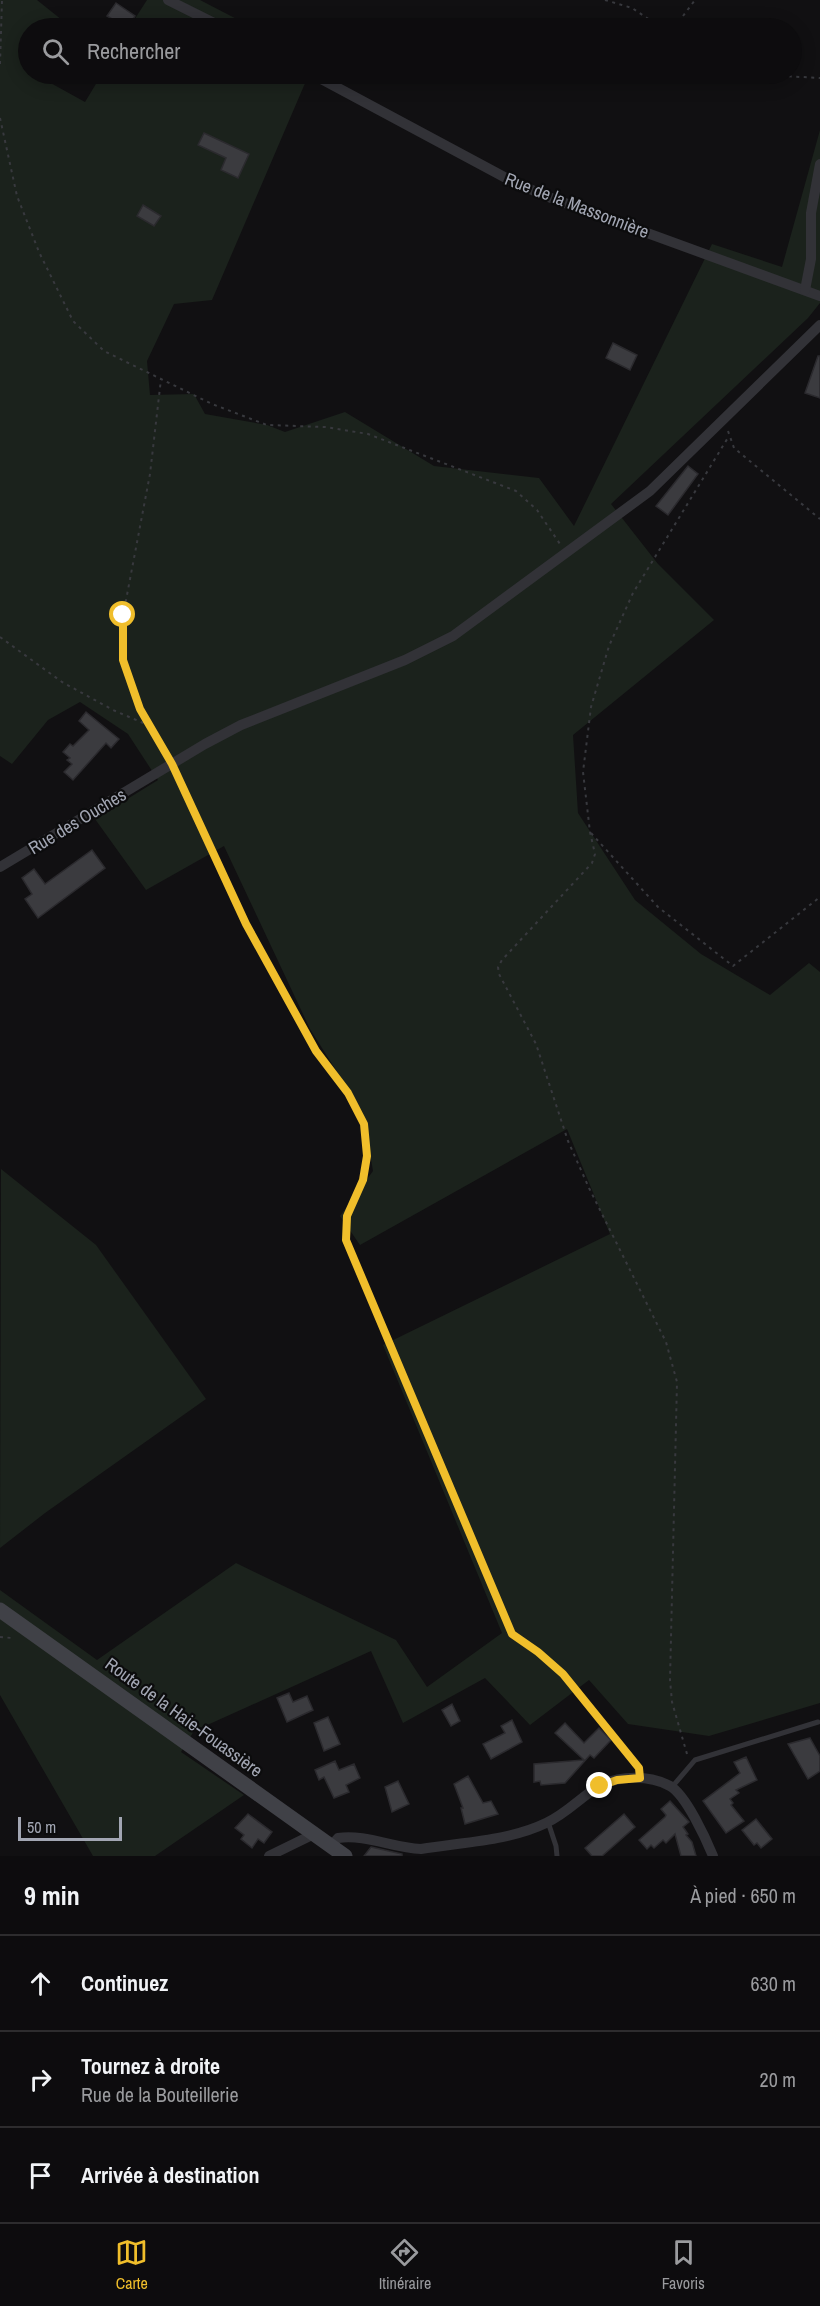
<!DOCTYPE html>
<html lang="fr">
<meta charset="utf-8">
<style>
:root{--surface:#0d0c0e;--page:#161517;--text:#f1f3f6;--muted:#9a9b9e;--line:#2d2c2e;--accent:#f0be2b}
body{margin:0;font-family:"Archivo Narrow",sans-serif;background:var(--page);color:var(--text)}
.scale{position:absolute;left:18px;bottom:15px;width:104px;box-sizing:border-box;padding-left:6px;border:3px solid #a2a6b3;border-top:0;font-size:16px;line-height:21px;white-space:nowrap;color:#a2a6b3;-webkit-text-stroke:4px #0c0c0d;paint-order:stroke}
.stop{position:absolute;width:18px;height:18px;margin:-14px;border:4px solid #f0be2b;border-radius:50%;background:#fff}
.stop.end{background:#f0be2b;border-color:#fff;box-shadow:0 2px 6px #0008}
.list{margin:0;padding:0;list-style:none}
h2{display:flex;justify-content:space-between;align-items:center;height:78px;margin:0;padding:0 24px;font-size:26px}
h2 small{font-size:20px;font-weight:400;color:var(--muted)}
.list li{display:grid;grid-template-columns:39px 1fr auto;gap:18px;align-items:center;box-sizing:border-box;height:96px;padding:0 24px;border-top:2px solid var(--line)}
.list b{display:block;font-size:22px;white-space:nowrap}
.list p{margin:0;font-size:20px;white-space:nowrap;color:var(--muted)}
.list em{font-size:20px;font-style:normal;color:var(--muted)}
.icon{flex:none;width:33px;height:33px;fill:none;stroke:currentColor;stroke-width:2;stroke-linecap:round;stroke-linejoin:round}
.map{position:relative;flex:none;width:820px;height:1856px;overflow:hidden}
.search{position:absolute;background:var(--surface);box-shadow:0 3px 15px #0003;left:18px;right:18px;top:18px;height:66px;display:flex;align-items:center;gap:15px;box-sizing:border-box;padding:0 21px;border-radius:33px;color:var(--muted);font-size:22px}
.sheet{height:366px;background:var(--surface)}
nav{display:flex;justify-content:space-around;align-items:center;box-sizing:border-box;height:84px;border-top:2px solid var(--line);background:var(--surface);font-size:16px;color:var(--muted)}
nav a{display:grid;justify-items:center;gap:3px}
nav .on{color:var(--accent)}
.map>svg:first-child{display:block}
</style>
<div class="map">
<svg width="820" height="1856" viewBox="0 0 820 1856">
<rect width="100%" height="100%" fill="#111012"/>
<g fill="#1b221c">
<path d="M 0,0 L 37,0 L 72,28 L 28,28 L 28,74 L 52,74 L 47,81 L 85,102 L 102,74 L 309,74 L 212,300 L 174,304 L 147,361 L 150,395 L 194,394 L 205,414 L 267,425 L 285,432 L 345,412 L 434,466 L 539,478 L 574,526 L 712,244 L 782,267 L 820,130 L 820,303 L 808,318 L 611,504 L 658,564 L 714,620 L 573,735 L 578,813 L 635,900 L 701,954 L 770,995 L 809,963 L 820,972 L 820,1703 L 709,1736 L 628,1724 L 589,1680 L 530,1725 L 485,1678 L 403,1723 L 371,1651 L 194,1731 L 181,1752 L 244,1795 L 155,1856 L 93,1856 L 0,1695 L 0,1590 L 97,1660 L 236,1563 L 396,1640 L 427,1687 L 502,1633 L 383,1345 L 610,1234 L 567,1129 L 360,1245 L 340,1216 L 373,1171 L 363,1113 L 310,1029 L 224,846 L 146,890 L 95,819 L 158,780 L 128,734 L 80,702 L 48,720 L 12,764 L 0,756 Z"/>
<path d="M 147,0 L 200,0 L 254,28 L 129,28 Z"/>
<path d="M 1,1169 L 96,1245 L 206,1399 L 45,1513 L 0,1548 Z"/>
</g>
<g fill="#3b3b3f" stroke="#2b2a2e" stroke-width="1.5">
<path d="M 116,3 L 135,16 L 127,28 L 107,16 Z"/>
<path d="M 204,133 L 249,154 L 238,178 L 221,170 L 226,158 L 198,145 Z"/>
<path d="M 143,205 L 161,216 L 154,226 L 137,216 Z"/>
<path d="M 613,343 L 637,355 L 630,370 L 606,358 Z"/>
<path d="M 818,356 L 820,356 L 820,398 L 805,393 Z"/>
<path d="M 688,466 L 698,474 L 668,515 L 656,506 Z"/>
<path d="M 86,712 L 119,739 L 111,748 L 106,743 L 73,780 L 64,772 L 72,764 L 67,760 L 70,758 L 63,752 L 70,744 L 73,746 L 89,730 L 79,721 Z"/>
<path d="M 92,850 L 105,868 L 38,918 L 25,899 L 32,894 L 22,878 L 34,869 L 45,884 Z"/>
<path d="M 289,1693 L 293,1702 L 307,1696 L 313,1710 L 287,1722 L 277,1698 Z"/>
<path d="M 452,1704 L 460,1721 L 451,1726 L 442,1710 Z"/>
<path d="M 328,1717 L 340,1744 L 324,1751 L 314,1723 Z"/>
<path d="M 512,1720 L 522,1742 L 491,1759 L 483,1744 L 505,1733 L 501,1726 Z"/>
<path d="M 565,1723 L 584,1743 L 599,1728 L 611,1740 L 594,1758 L 590,1755 L 565,1783 L 541,1785 L 540,1781 L 534,1782 L 534,1764 L 584,1760 L 555,1733 Z"/>
<path d="M 810,1738 L 820,1756 L 820,1771 L 808,1779 L 788,1744 Z"/>
<path d="M 746,1757 L 757,1780 L 736,1790 L 739,1793 L 730,1799 L 733,1803 L 731,1805 L 744,1821 L 726,1833 L 703,1801 L 740,1773 L 734,1762 Z"/>
<path d="M 335,1761 L 339,1770 L 354,1764 L 360,1778 L 346,1785 L 349,1792 L 334,1798 L 324,1777 L 319,1780 L 315,1770 Z"/>
<path d="M 468,1776 L 483,1803 L 491,1801 L 498,1814 L 465,1824 L 461,1808 L 463,1808 L 454,1784 Z"/>
<path d="M 398,1781 L 409,1804 L 392,1812 L 385,1787 Z"/>
<path d="M 670,1801 L 689,1822 L 683,1827 L 688,1834 L 686,1835 L 692,1842 L 696,1856 L 681,1856 L 675,1834 L 666,1843 L 663,1840 L 654,1848 L 651,1845 L 647,1849 L 639,1840 L 665,1817 L 666,1815 L 661,1809 Z"/>
<path d="M 248,1814 L 272,1832 L 264,1843 L 258,1839 L 252,1848 L 241,1839 L 244,1835 L 235,1828 Z"/>
<path d="M 624,1814 L 635,1827 L 602,1856 L 592,1856 L 585,1848 Z"/>
<path d="M 756,1819 L 772,1839 L 761,1848 L 757,1843 L 754,1845 L 742,1830 Z"/>
<path d="M 371,1847 L 402,1854 L 402,1856 L 364,1856 Z"/>
</g>
<g fill="none" stroke-linecap="round" stroke-linejoin="round">
<g stroke="#38393e" stroke-width="2" stroke-dasharray="3 4.5" stroke-linecap="butt">
<path d="M 605,0 L 632,8 L 662,28"/>
<path d="M 674,28 L 695,0"/>
<path d="M 0,64 L 2,0"/>
<path d="M 774,74 L 783,76 L 820,78"/>
<path d="M 0,118 L 17,196 L 39,252 L 73,321 L 104,351 L 212,404 L 267,425 L 326,427 L 368,434 L 516,491 L 537,510 L 560,544"/>
<path d="M 728,431 L 734,448 L 820,519"/>
<path d="M 0,637 L 62,682 L 113,710 L 150,726 L 166,754"/>
<path d="M 149,724 L 140,709 L 123,660 L 123,616 L 150,474 L 161,379"/>
<path d="M 177,775 L 246,924 L 316,1051 L 348,1093 L 364,1124 L 367,1156 L 363,1181 L 347,1216 L 346,1240 L 512,1634 C 566,1670 598,1717 638,1766"/>
<path d="M 591,833 L 658,907 L 733,966 L 820,897"/>
<path d="M 0,1637 L 12,1638"/>
<path d="M 687,1754 L 672,1702 L 670,1680 L 677,1382 L 666,1342 L 589,1188 L 568,1141 L 536,1044 L 499,974 L 498,967 L 502,960 L 592,863 L 595,854 L 590,832 L 583,772 L 591,707 L 609,646 L 633,593 L 729,436"/>
</g>
<g stroke="#323237" stroke-width="5">
<path d="M 672,1787 L 695,1760 L 818,1722"/>
<path d="M 548,1822 L 556,1846 L 557,1856"/>
</g>
<g stroke="#323237" stroke-width="10">
<path d="M 168,0 L 224,28"/>
<path d="M 312,74 L 506,178 L 543,195 L 820,296"/>
<path d="M 805,290 L 811,259 L 811,213 L 820,164"/>
<path d="M 0,867 L 205,744 L 241,725 L 405,660 L 453,636 L 650,491 L 820,325"/>
<path d="M 331,1846 L 338,1838 C 366,1834 393,1848 421,1849 C 462,1842 509,1841 546,1823 C 566,1814 581,1797 599,1786 C 620,1775 650,1775 670,1786 C 686,1795 706,1839 713,1856"/>
<path d="M 269,1856 L 314,1834"/>
</g>
<path stroke="#404147" stroke-width="15" d="M 0,1610 L 345,1856"/>
</g>
<g fill="none" stroke-linecap="round" stroke-linejoin="round">
<path stroke="#f0be2b" stroke-width="8" d="M 123,615 L 123,660 L 140,709 L 172,764 L 246,924 L 316,1051 L 348,1093 L 364,1124 L 367,1156 L 363,1180 L 347,1216 L 346,1240 L 512,1634 L 538,1652 L 563,1674 L 639,1768 L 640,1778 L 617,1780 L 600,1786"/>
</g>
<g text-anchor="middle" dominant-baseline="central" stroke-width="4.5" stroke-linejoin="round" paint-order="stroke">
<g font-size="18" fill="#a2a6b3" stroke="#0c0c0d">
<text transform="translate(577 205) rotate(21)">Rue de la Massonnière</text>
<text transform="translate(77 821) rotate(-31)">Rue des Ouches</text>
<text transform="translate(184 1717) rotate(36)">Route de la Haie-Fouassière</text>
</g>
</g>
</svg>
<div class="scale">50 m</div>
<div class="stop" style="left:123px;top:615px"></div>
<div class="stop end" style="left:600px;top:1786px"></div>
<div class="search"><svg class="icon" aria-label="search" viewBox="0 0 24 24"><circle cx="10" cy="10" r="6"/><path d="M15 15l6 6"/></svg>Rechercher</div>
</div>
<section class="sheet">
<h2>9 min<small>À pied · 650 m</small></h2>
<ul class="list">
<li><svg class="icon" aria-label="ahead" viewBox="0 0 24 24"><path d="M12 20V5M6 11l6-6 6 6"/></svg><div><b>Continuez</b></div><em>630 m</em></li>
<li><svg class="icon" aria-label="right" viewBox="0 0 24 24"><path d="M7 20v-9h11M14 6l5 5-5 5"/></svg><div><b>Tournez à droite</b><p>Rue de la Bouteillerie</p></div><em>20 m</em></li>
<li><svg class="icon" aria-label="arrive" viewBox="0 0 24 24"><path d="M6 21V4h12l-3 4 3 4H6"/></svg><div><b>Arrivée à destination</b></div></li>
</ul>
</section>
<nav>
<a class="on"><svg class="icon" aria-label="map" viewBox="0 0 24 24"><path d="M3 6l6-2 6 2 6-2v14l-6 2-6-2-6 2zM9 4v14M15 6v14"/></svg>Carte</a>
<a><svg class="icon" aria-label="directions" viewBox="0 0 24 24"><path d="M12 3l9 9-9 9-9-9zM9 14v-3h6M13 9l2 2-2 2"/></svg>Itinéraire</a>
<a><svg class="icon" aria-label="saved" viewBox="0 0 24 24"><path d="M7 4h10v16l-5-4-5 4z"/></svg>Favoris</a>
</nav>
